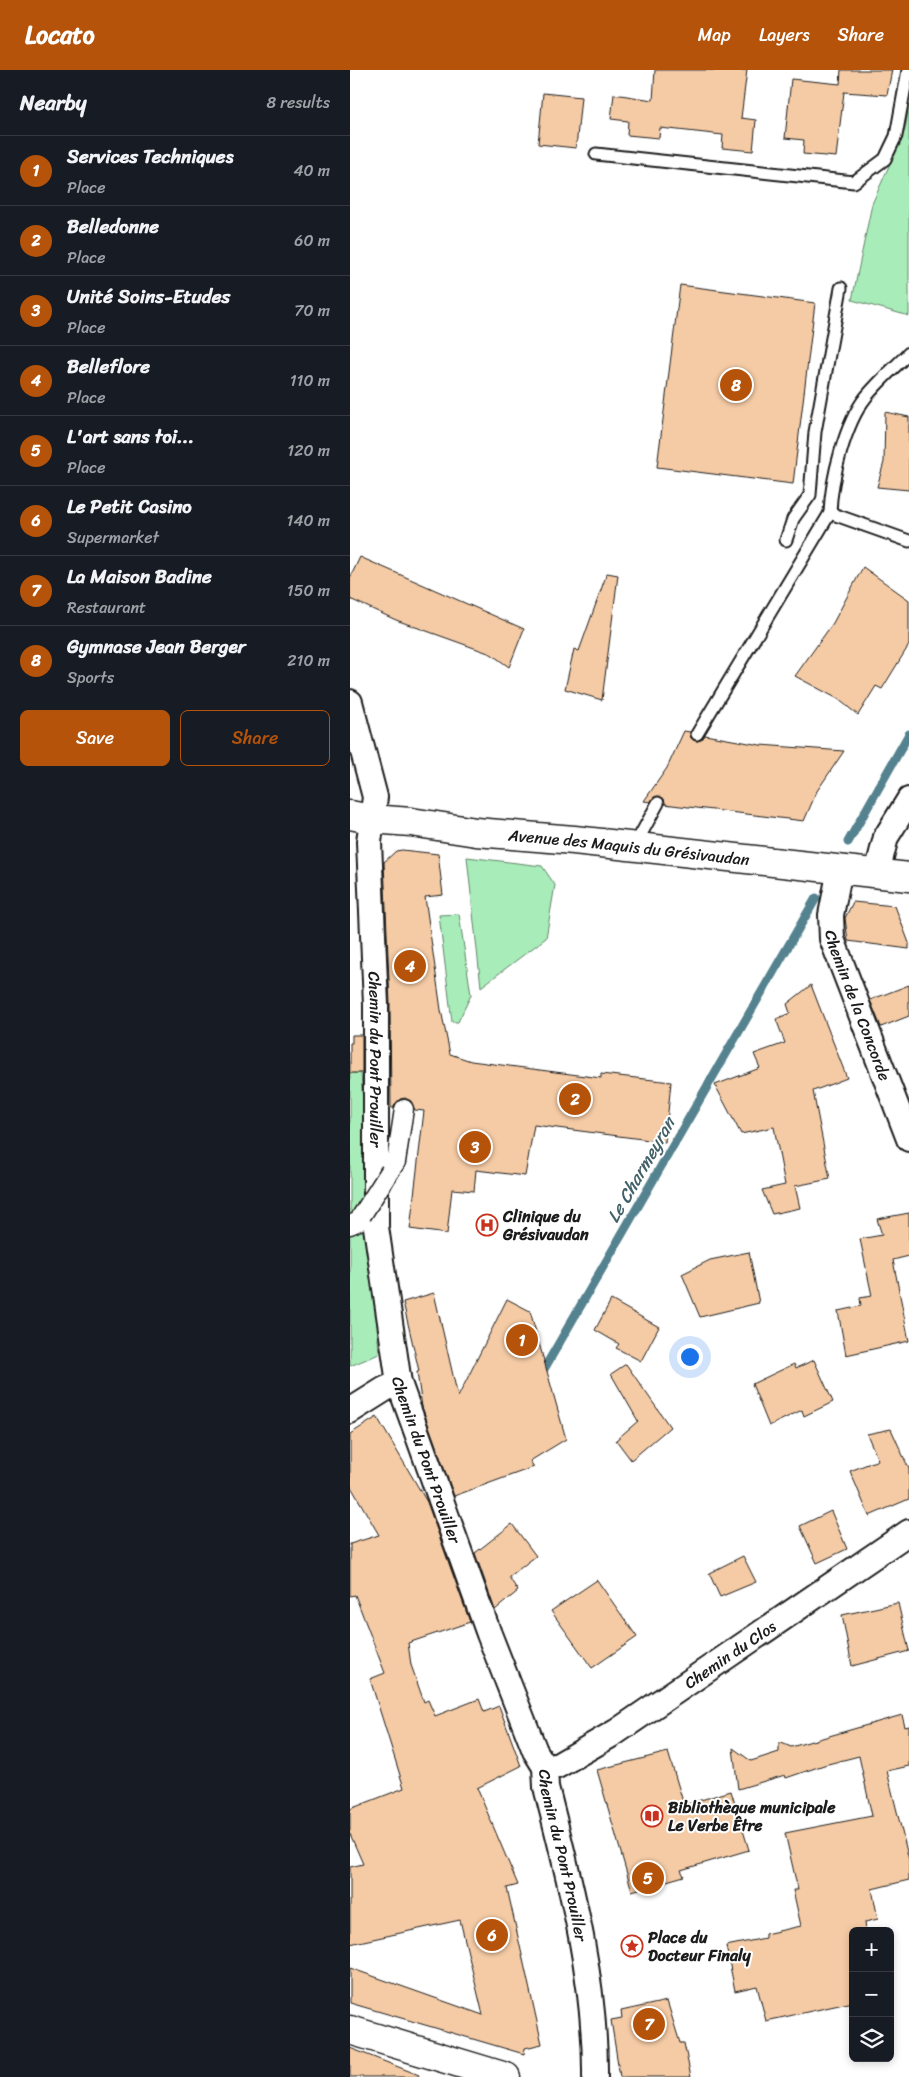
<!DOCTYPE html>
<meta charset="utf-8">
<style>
:root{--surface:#171b24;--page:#242831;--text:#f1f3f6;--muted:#9ea1a6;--line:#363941;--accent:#b45309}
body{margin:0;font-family:Sriracha,sans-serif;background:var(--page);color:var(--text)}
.controls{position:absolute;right:15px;bottom:15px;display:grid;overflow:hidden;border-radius:8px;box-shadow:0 2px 8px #0003}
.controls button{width:45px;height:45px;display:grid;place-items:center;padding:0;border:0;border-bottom:1px solid var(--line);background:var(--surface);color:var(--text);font:25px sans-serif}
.you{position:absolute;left:339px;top:1286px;width:18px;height:18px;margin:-12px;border:4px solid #fff;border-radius:50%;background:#1a73e8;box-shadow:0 0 0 8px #1a73e833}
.badge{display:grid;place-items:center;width:32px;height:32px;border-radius:50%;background:var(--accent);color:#fff;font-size:16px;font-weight:700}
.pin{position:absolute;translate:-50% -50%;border:2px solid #fff;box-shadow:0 1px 5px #0006}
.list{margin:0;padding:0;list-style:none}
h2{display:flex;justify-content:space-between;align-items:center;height:65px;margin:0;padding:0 20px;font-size:21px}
h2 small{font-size:16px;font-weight:400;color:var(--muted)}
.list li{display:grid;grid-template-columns:32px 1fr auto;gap:15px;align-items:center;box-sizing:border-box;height:70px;padding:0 20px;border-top:1px solid var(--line)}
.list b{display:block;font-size:19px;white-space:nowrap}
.list p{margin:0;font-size:16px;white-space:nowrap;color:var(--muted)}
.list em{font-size:16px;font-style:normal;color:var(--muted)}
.actions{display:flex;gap:10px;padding:15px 20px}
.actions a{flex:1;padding:11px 0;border:1px solid var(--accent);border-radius:8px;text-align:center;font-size:18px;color:var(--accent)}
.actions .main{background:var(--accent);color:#fff}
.icon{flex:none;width:28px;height:28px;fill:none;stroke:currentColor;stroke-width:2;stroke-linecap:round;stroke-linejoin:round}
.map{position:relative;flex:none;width:559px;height:2007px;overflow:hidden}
header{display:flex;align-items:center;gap:30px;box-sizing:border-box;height:70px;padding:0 25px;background:var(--accent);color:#fff}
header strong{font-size:24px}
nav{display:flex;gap:28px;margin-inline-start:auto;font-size:18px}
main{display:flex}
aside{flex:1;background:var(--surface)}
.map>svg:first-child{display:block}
</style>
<header>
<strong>Locato</strong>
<nav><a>Map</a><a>Layers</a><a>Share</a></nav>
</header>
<main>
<aside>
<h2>Nearby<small>8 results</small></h2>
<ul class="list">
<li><span class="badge">1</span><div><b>Services Techniques</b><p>Place</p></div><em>40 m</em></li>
<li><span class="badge">2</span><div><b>Belledonne</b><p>Place</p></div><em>60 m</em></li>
<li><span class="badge">3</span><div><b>Unité Soins-Etudes</b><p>Place</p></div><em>70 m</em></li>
<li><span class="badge">4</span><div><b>Belleflore</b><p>Place</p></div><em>110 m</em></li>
<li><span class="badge">5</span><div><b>L'art sans toi...</b><p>Place</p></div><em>120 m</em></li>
<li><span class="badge">6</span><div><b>Le Petit Casino</b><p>Supermarket</p></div><em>140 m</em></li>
<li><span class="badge">7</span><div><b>La Maison Badine</b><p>Restaurant</p></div><em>150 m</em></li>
<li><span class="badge">8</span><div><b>Gymnase Jean Berger</b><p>Sports</p></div><em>210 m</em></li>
</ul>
<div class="actions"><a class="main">Save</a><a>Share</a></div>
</aside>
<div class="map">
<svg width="559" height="2007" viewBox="0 0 559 2007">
<rect width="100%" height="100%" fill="#fff"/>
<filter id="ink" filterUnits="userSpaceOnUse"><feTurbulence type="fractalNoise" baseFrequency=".02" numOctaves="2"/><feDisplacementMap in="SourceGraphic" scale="10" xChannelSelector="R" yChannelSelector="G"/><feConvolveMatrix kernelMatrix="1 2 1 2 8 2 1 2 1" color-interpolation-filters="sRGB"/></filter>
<g filter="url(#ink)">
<g fill="#a8edb9" stroke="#62846a">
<path d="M 559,33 L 559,246 L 502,230 L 522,134 L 555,60 Z"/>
<path d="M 117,787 L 192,796 L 205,815 L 196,868 L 131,917 Z"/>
<path d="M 109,844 L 121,925 L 108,952 L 102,952 L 89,845 Z"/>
<path d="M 0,1003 L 11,1003 L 29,1284 L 0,1296 Z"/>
</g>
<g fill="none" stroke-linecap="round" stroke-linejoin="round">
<g stroke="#55828f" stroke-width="9">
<path d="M 498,772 L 559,664"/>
<path d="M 190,1306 L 466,828"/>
</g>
</g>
<g fill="#f5cba5" stroke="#1c1c1c">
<path d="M 305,0 L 397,0 L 391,48 L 406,50 L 403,81 L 372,78 L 373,65 L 310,58 L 309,68 L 277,65 L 278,51 L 261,49 L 264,24 L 303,30 Z"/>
<path d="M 491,0 L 542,0 L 537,25 L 494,22 L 486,87 L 453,84 L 454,70 L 435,68 L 441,9 L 490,14 Z"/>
<path d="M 193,23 L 231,27 L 226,78 L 188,74 Z"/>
<path d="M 330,215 L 465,233 L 443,414 L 307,397 Z"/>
<path d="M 535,342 L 559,347 L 559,420 L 527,417 L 534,392 Z"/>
<path d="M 10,487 L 174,559 L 159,597 L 141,584 L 46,550 L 0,529 L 0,508 Z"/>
<path d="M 513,497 L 559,530 L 559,575 L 532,619 L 526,616 L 508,645 L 488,629 L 445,606 L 483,553 Z"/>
<path d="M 257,503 L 268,505 L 252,630 L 215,619 L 224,579 L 229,581 Z"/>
<path d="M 334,661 L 340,662 L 341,668 L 346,671 L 351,670 L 355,665 L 410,675 L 494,681 L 467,721 L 454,751 L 322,735 L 315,734 L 314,729 L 308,726 L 300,732 L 294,731 L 317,698 Z"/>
<path d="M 52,780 L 88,784 L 93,825 L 75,827 L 91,940 L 100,984 L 121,991 L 251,1008 L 251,1004 L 321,1012 L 315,1072 L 184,1055 L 175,1106 L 126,1100 L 124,1121 L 102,1119 L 97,1164 L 60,1159 L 74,1041 L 65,1040 L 61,1031 L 55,1028 L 50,1029 L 43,1038 L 41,1038 L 40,934 L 34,792 L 46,781 Z"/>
<path d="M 503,832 L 545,836 L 559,873 L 559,879 L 498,871 L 495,848 Z"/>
<path d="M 461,915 L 497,1008 L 463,1021 L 480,1109 L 445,1116 L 450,1138 L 422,1144 L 412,1120 L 435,1115 L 424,1057 L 391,1064 L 365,1015 L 410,998 L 404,984 L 435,973 L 426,949 L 440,943 L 437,934 Z"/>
<path d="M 559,915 L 559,946 L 531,957 L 520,930 Z"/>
<path d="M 2,965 L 12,965 L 12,1003 L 0,1003 L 0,973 L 2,973 Z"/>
<path d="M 559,1143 L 559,1186 L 543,1190 L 559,1271 L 496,1285 L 488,1241 L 511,1236 L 510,1228 L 522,1226 L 510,1169 L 532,1165 L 527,1149 Z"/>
<path d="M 399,1182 L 409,1233 L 350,1247 L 332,1204 L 360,1190 Z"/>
<path d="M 84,1223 L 108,1327 L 157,1229 L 180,1241 L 216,1369 L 180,1391 L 184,1397 L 104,1426 L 72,1337 L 67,1302 L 69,1301 L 53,1232 Z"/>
<path d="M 261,1230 L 309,1257 L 291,1291 L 266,1278 L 269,1274 L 245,1260 Z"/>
<path d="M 464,1290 L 483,1332 L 454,1346 L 452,1340 L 419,1356 L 402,1314 L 444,1294 L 446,1298 Z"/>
<path d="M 276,1294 L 320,1357 L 281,1390 L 266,1370 L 288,1351 L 261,1304 Z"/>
<path d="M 27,1347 L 77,1432 L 120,1552 L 58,1573 L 61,1595 L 74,1632 L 78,1630 L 85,1646 L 129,1629 L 134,1642 L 149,1636 L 171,1696 L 127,1718 L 168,1815 L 157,1818 L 192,1974 L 175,1978 L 174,1984 L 0,1933 L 0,1898 L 133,1945 L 110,1850 L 0,1874 L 0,1797 L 13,1794 L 0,1764 L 0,1739 L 54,1718 L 20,1609 L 35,1603 L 5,1525 L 0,1526 L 0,1474 L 29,1465 L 0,1415 L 0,1364 Z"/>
<path d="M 541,1359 L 559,1399 L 559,1429 L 519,1446 L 500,1401 L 528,1390 L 517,1364 Z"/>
<path d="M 481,1441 L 497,1479 L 467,1493 L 450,1456 Z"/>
<path d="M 162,1454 L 186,1486 L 159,1507 L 168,1521 L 145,1540 L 125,1483 Z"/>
<path d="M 393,1486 L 406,1512 L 370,1527 L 359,1503 Z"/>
<path d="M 247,1510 L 287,1567 L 242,1598 L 201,1541 Z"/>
<path d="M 548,1533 L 559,1581 L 502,1596 L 492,1545 Z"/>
<path d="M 552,1645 L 555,1657 L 559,1656 L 559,1696 L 537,1701 L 559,1790 L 559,1810 L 522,1819 L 528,1849 L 515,1852 L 516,1861 L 503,1861 L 503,1932 L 416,1951 L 407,1916 L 385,1921 L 376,1876 L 415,1868 L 415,1864 L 451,1856 L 443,1820 L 448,1820 L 435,1763 L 522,1746 L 509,1686 L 474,1695 L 436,1708 L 435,1705 L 388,1719 L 383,1678 L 401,1691 L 429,1682 L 429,1672 L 441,1677 Z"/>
<path d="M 318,1682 L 334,1735 L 381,1721 L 399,1780 L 331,1800 L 334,1806 L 282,1821 L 247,1700 Z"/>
<path d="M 317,1931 L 330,1973 L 334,1973 L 341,2007 L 270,2007 L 261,1950 L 272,1948 L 271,1941 Z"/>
<path d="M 0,1978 L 69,2005 L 68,2007 L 0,2007 Z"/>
</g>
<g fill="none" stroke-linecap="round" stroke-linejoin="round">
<g stroke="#1c1c1c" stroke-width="15">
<g id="service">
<path d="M 246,84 L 504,112 L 535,89 L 546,66 L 558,0"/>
<path d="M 480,443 L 559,471"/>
<path d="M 436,470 L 443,449 L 460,425 L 465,362 L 491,218"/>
<path d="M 347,664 L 480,443 C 481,410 495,353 516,327 C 529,311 545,297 559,283"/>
<path d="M 284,777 L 308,733"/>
</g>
</g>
<g stroke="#1c1c1c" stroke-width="21">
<g id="pedestrian">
<path d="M 40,1101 L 46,1092 L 54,1039"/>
<path d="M 0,1155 L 9,1151 L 12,1145"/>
</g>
</g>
<g stroke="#1c1c1c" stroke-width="28">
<g id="minor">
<path id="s1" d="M 0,632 L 25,727 L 19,772 L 26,935 L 26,1157 L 49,1313 L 139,1564 L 185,1681 L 195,1697 L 196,1717 C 220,1811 246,1909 245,2007"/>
<path id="s2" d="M 490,799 L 481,845 L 482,869 L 559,1069"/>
<path d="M 527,803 L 536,767 L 559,730"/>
<path d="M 0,1341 L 35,1319 L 49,1313"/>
<path id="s3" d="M 195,1697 L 207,1696 L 266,1662 L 559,1462"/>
</g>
</g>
<g stroke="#1c1c1c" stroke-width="31">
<g id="tertiary">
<path id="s4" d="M 0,745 L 21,749 L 61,752 L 126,762 L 224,770 L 559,807"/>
<path d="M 0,1960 L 156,2007"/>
</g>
</g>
<use href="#service" stroke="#fff" stroke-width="11"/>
<use href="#pedestrian" stroke="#fff" stroke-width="18"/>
<use href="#minor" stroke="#fff" stroke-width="24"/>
<use href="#tertiary" stroke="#fff" stroke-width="28"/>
<g stroke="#1c1c1c" stroke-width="21" stroke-linecap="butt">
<path id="pedestrian-bridge" d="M 12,1145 L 40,1101"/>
</g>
<use href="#pedestrian-bridge" stroke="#fff" stroke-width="18"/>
</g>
</g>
<defs>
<g id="hospital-ring" transform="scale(1.125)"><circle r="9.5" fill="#fff" stroke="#c8321e" stroke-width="1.5"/><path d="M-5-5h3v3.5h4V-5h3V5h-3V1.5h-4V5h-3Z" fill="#c8321e"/></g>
<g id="library-ring" transform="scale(1.125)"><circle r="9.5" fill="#fff" stroke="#c8321e" stroke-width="1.5"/><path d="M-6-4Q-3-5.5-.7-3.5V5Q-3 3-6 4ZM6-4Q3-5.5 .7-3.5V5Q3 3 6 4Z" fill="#c8321e"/></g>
<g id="sight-ring" transform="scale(1.125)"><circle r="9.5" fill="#fff" stroke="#c8321e" stroke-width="1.5"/><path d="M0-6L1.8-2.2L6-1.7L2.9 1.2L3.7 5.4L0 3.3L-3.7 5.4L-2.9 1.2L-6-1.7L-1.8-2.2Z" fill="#c8321e"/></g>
</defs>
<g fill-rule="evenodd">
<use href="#hospital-ring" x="137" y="1155"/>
<use href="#library-ring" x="302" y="1746"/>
<use href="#sight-ring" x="282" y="1876"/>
</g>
<g text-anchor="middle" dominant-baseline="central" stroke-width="4" stroke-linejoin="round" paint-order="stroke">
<g font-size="16" fill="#1c1c1c" stroke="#fff">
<text stroke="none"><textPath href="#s4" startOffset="281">Avenue des Maquis du Grésivaudan</textPath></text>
<text stroke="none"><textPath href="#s2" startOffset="142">Chemin de la Concorde</textPath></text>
<text stroke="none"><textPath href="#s1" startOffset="361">Chemin du Pont Prouiller</textPath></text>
<text stroke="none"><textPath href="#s1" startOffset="768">Chemin du Pont Prouiller</textPath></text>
<text stroke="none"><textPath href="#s3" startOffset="218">Chemin du Clos</textPath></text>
<text stroke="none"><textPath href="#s1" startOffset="1188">Chemin du Pont Prouiller</textPath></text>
</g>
<g font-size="16" font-weight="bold" fill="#1c1c1c" stroke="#fff" text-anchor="start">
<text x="153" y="1146">Clinique du<tspan x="153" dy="18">Grésivaudan</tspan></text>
<text x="318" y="1737">Bibliothèque municipale<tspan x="318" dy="18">Le Verbe Être</tspan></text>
<text x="298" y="1867">Place du<tspan x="298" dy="18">Docteur Finaly</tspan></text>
</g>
<g font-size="18" font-style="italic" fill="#426068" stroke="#fff">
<text transform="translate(291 1100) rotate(-60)">Le Charmeyran</text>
</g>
</g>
</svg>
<div class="controls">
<button>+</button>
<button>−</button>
<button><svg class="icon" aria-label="layers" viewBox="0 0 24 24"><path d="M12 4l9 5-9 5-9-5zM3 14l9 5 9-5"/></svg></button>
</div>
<div class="you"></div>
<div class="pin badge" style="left:172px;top:1270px">1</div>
<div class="pin badge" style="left:225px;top:1029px">2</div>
<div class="pin badge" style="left:125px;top:1077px">3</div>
<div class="pin badge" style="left:60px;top:896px">4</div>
<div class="pin badge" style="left:298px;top:1808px">5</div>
<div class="pin badge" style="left:142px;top:1865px">6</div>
<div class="pin badge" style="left:299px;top:1954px">7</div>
<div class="pin badge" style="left:386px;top:315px">8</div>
</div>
</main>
